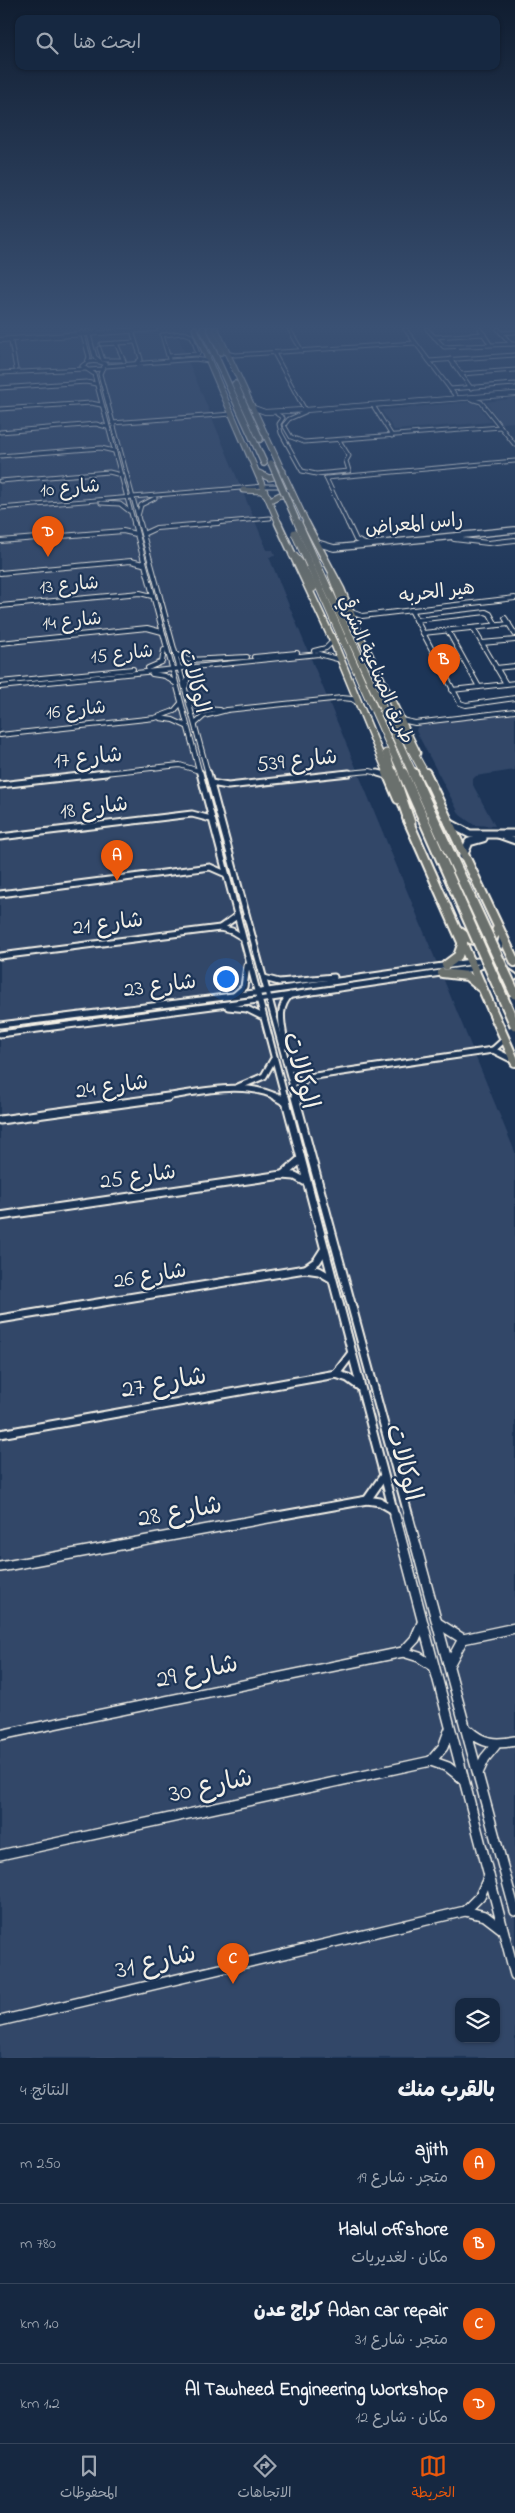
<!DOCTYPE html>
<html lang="ar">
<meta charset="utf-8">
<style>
:root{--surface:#162841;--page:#1f3048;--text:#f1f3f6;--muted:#9ea6b1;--line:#35445a;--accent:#ea580c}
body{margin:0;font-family:"Indie Flower","Playpen Sans Arabic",sans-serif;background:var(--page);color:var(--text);direction:rtl}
.controls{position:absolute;right:15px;bottom:15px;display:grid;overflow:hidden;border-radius:10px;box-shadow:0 1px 4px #0004}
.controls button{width:45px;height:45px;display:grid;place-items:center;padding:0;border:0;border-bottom:1px solid var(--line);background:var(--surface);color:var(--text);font:25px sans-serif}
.you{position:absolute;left:225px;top:978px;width:18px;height:18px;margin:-12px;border:4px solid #fff;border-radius:50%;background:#1a73e8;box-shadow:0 0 0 8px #1a73e833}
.badge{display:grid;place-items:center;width:32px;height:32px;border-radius:50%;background:var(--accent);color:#fff;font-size:16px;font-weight:700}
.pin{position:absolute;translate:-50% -41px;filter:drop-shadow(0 1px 2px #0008)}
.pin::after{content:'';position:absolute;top:26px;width:18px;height:15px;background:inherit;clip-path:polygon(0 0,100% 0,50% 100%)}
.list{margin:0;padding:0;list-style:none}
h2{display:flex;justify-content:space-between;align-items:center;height:65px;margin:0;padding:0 20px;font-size:21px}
h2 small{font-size:16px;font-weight:400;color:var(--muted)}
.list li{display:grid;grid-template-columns:32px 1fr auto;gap:15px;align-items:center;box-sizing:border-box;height:80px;padding:0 20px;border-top:1px solid var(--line)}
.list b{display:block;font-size:19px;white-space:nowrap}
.list p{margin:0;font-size:16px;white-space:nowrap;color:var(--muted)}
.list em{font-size:16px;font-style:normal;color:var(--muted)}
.icon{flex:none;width:28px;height:28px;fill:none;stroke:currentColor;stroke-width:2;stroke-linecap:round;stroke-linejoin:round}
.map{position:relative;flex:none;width:515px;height:2058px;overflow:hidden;direction:ltr}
.search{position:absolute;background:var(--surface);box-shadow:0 1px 4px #0004;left:15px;right:15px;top:15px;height:55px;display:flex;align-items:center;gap:12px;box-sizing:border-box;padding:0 18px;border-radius:10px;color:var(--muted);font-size:19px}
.sheet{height:385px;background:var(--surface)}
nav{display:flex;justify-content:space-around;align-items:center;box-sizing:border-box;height:70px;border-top:1px solid var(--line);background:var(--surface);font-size:14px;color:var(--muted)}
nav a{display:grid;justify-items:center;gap:2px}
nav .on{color:var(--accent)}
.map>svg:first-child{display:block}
</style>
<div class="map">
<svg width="515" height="2058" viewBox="0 0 515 2058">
<rect width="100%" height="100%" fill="#1d3557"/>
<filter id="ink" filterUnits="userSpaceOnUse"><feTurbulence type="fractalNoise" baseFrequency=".02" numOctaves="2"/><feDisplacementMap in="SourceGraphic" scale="10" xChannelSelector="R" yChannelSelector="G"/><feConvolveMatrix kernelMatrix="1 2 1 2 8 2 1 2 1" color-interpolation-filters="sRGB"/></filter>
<g filter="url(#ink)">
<g fill="#304668" fill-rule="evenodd">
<path d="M 0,329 L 175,329 L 267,550 L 273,550 L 275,556 L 269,557 L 515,1152 L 515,2058 L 0,2058 ZM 459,2002 L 496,2002 L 496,2039 L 459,2039 Z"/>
<path d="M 515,398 L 515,422 L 501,423 L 486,402 Z"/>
<path d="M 467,402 L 477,403 L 491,422 L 394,430 L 381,410 Z"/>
<path d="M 515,714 L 515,770 L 476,776 L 473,779 L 473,785 L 495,826 L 474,825 L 460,815 L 416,731 L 417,727 L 422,724 Z"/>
</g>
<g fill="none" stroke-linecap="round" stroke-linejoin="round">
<g stroke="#f4f1e8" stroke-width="5">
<g id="street-far4">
<path d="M 289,329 L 302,351"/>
<path d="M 405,329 L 457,398"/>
<path d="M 427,329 L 444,347 L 515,344"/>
<path d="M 480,329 L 490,344"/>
<path d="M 498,329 L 511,344"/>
<path d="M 88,331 L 95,357 L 100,361"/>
<path d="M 82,332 L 89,357 L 87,362"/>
<path d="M 501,333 L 515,332"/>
<path d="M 133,334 L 141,359 L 137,362"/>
<path d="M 434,337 L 484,334"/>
<path d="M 11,342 L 16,369"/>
<path d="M 116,343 L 124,361"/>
<path d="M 101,344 L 135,342"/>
<path d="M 99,348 L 103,360 L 123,360"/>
<path d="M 226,353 L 235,355 L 415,343"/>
<path d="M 274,353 L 305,410"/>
<path d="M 168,356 L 198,354 L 192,336 L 184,333 L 162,335 L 169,359"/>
<path d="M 450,359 L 471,388"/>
<path d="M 429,361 L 515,355"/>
<path d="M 106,366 L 195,359 L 209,361"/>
<path d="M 102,369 L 100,374 L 140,524"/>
<path d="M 89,370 L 102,369 L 106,364 C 98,361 89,359 82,366 L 94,374 L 134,524"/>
<path d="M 0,373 L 85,369"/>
<path d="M 461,374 L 515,370"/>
<path d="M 0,388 L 86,382 L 96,384"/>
<path d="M 450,389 L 515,384"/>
<path d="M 471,399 L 481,402 L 515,445"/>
<path d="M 374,407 L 392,436"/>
<path d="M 0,409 L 91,403 L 101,405"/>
<path d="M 305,412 L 289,419 L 284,425 L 291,437 L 304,442 L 501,427"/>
<path d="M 277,414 L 283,418 L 279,424 L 281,433 L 302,471 L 316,474 L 349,471 L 346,461 L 349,456 L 339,440"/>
<path d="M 112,423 L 232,414"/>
<path d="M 0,432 L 96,424 L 107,427"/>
<path d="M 0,456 L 101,448 L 114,451"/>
<path d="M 326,478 L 515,461"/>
<path d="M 326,478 L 348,524"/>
<path d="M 0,481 L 109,472 L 121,475"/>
<path d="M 101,503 L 120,504 L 129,511"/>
<path d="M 0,508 L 264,486 L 278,486 L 293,493"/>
<path d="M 138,516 L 141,505 L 155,498"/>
<path d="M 204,524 L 270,518"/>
</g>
</g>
<g stroke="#f4f1e8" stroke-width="6">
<g id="street-far3">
<path d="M 134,523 L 200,774"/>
<path d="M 140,523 L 208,774"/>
<path d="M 348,523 L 356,540 L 365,544"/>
<path d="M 143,534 L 156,528 L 218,523"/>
<path d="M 454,539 L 488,543 L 515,540"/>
<path d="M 0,541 L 123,531 L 136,534"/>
<path d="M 0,573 L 131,561 L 143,564"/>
<path d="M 0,606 L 140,593 L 152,596"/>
<path d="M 411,610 L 460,703 L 466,705 L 515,698"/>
<path d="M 351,612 L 362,616 L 515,598"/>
<path d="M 505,618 L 515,634"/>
<path d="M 416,620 L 486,612 L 490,614 L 496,625"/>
<path d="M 473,628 L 506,684"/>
<path d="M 448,631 L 479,687"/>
<path d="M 423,633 L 509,624"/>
<path d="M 0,643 L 147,628 L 162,632"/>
<path d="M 482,643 L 515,640"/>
<path d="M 314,651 L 326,648 L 333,641"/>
<path d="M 175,654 L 189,660 L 247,657"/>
<path d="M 254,657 L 297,653"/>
<path d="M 148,668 L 162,662 L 164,650"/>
<path d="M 496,668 L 515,666"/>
<path d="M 152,674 L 165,676 L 175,683"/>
<path d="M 0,682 L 133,669"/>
<path d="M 186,686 L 189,672 L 196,667"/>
<path d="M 0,687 L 319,654 L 341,660"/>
<path d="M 452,690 L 515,683"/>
<path d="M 190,702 L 203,709 L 220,710"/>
<path d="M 160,718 L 173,720 L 186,726"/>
<path d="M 401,720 L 415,723 L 515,711"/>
<path d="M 195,724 L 204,716 L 227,710 L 342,698 L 352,699 L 360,704"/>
<path d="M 0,735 L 155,718 L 174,711 L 181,703"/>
<path d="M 95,774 L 180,765 L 199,771"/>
<path d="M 337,774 L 370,771 L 382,774"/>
</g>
</g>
<g stroke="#f4f1e8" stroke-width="9">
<g id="street-far2">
<path d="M 200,773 L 285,1098"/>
<path d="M 208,773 L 296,1098"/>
<path d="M 378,773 L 388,776"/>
<path d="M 211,783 L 228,786 L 349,773"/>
<path d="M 0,785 L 106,773"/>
<path d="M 498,835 L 515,841"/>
<path d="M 0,837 L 192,814 L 211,819"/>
<path d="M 0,894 L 210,867 L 226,874"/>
<path d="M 220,928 L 232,931 L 242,937"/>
<path d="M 0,956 L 220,928 L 237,916"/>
<path d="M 264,978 L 279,982 L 334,977"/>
<path d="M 235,995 L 244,987 L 247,966"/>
<path d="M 228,1007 L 247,1009 L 261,1016"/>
<path d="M 0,1025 L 233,996 L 478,961 L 500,966 L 515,977"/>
<path d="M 0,1034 L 258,1000 L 475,968 C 491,963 500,953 502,936"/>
<path d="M 285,1046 C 284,1028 275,1010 290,995"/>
<path d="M 493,1050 L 505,1039"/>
<path d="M 288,1066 L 308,1077"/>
<path d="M 238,1087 L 264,1076 L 273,1060"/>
<path d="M 294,1092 L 308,1077 L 493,1050 L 513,1060"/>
<path d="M 158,1098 C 197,1093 244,1079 279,1098"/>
</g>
</g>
<g stroke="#f4f1e8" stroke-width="11">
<g id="street-far1">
<path d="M 277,1097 L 284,1101"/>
<path d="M 285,1097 L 395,1517"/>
<path d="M 295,1097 L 409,1517"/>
<path d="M 0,1120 L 168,1097"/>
<path d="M 284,1174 L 300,1160"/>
<path d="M 0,1216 L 282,1175 L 295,1176 L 306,1182"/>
<path d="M 307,1268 L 317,1261 L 324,1250"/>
<path d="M 0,1319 L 305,1269 L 319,1271 L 331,1278"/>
<path d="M 336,1374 L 351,1354"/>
<path d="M 0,1434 L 336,1374 L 348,1378 L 359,1386"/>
<path d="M 367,1500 L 383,1477"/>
<path d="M 272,1517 L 367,1500 L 380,1502 L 392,1509"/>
</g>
</g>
<g stroke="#f4f1e8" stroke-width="12">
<g id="street">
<path d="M 395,1516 L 515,1975"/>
<path d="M 408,1516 L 515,1911"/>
<path d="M 0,1567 L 279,1516"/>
<path d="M 438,1623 L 463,1639 L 515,1628"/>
<path d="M 403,1652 L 415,1639 L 422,1623"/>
<path d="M 449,1665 L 463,1639"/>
<path d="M 468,1730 C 483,1744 495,1745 515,1741"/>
<path d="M 0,1735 L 403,1652 L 419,1657 L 433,1666"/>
<path d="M 431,1761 L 443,1747 L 449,1731"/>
<path d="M 478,1773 L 485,1758 L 495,1746"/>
<path d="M 0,1855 L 431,1761 L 448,1767 L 463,1779"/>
<path d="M 465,1911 L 480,1896 L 489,1876"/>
<path d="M 0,2021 L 465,1911 L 485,1916 L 502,1929"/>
</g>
</g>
<g stroke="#f4f1e8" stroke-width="6">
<g id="secondary-far2">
<path d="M 0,340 L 155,329"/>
<path d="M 254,408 L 265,412 L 305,410 L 515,394"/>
</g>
</g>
<g stroke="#f4f1e8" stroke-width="8">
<path id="secondary-far1" d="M 317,543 L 334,548 L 515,530"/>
</g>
<g stroke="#f4f1e8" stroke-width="11">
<g id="secondary">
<path d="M 449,823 L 470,834 L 515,834"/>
<path d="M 463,856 L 469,842 L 483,838"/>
</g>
</g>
<g stroke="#f4f1e8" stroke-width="7">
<g id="primary-far2">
<path d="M 195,329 L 279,524"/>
<path d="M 216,329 L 307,524"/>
<path d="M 259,473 L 269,478 L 280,476 L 283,471"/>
<path d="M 243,490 L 261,491 L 268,496"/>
<path d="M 270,500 L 280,495 L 293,497"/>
</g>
</g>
<g stroke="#f4f1e8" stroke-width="9">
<g id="primary-far1">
<path d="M 278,523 L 333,641 L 388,774"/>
<path d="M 306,523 L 341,589 L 361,638 L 417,753"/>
</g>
</g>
<g stroke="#f4f1e8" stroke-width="12">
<g id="primary">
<path d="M 387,773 L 398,799"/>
<path d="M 426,774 L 515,962"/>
<path d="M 407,818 L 515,1062"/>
<path d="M 460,932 C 470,941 481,944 493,938 L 498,927"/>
<path d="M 446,965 L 458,956 L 463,942"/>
<path d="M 442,973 L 467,976 L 480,987"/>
</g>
</g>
<g stroke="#f4f1e8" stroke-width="8">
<g id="highway-far2">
<path d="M 203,329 L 264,463"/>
<path d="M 210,329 L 221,352"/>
<path d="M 235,384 L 260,439"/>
</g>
</g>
<g stroke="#f4f1e8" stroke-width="9">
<g id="highway-far1">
<path d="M 293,555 L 301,564 L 313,588"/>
<path d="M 317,565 L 413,774"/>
<path d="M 310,566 L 403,774"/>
<path d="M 332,575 L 346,612"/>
<path d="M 397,723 L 425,774"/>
<path d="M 386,753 L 393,774"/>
</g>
</g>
<g stroke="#f4f1e8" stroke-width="13">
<g id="highway">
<path d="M 393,773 L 410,823"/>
<path d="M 403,773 L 423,818"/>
<path d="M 413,773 L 433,817"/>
<path d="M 425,773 L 429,781"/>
</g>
</g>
<use href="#street-far4" stroke="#1d3557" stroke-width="3"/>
<use href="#street-far3" stroke="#1d3557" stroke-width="4"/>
<use href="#street-far2" stroke="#1d3557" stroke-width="5"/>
<use href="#street-far1" stroke="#1d3557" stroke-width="7"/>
<use href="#street" stroke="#1d3557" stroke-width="9"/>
<use href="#secondary-far2" stroke="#1d3557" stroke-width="4.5"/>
<use href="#secondary-far1" stroke="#1d3557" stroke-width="5.5"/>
<use href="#secondary" stroke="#1d3557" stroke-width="7"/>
<use href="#primary-far2" stroke="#6b706d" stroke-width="5"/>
<use href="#primary-far1" stroke="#6b706d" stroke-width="6"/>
<use href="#primary" stroke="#6b706d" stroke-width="8"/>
<use href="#highway-far2" stroke="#6b706d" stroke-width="5.5"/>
<use href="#highway-far1" stroke="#6b706d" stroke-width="7"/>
<use href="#highway" stroke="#6b706d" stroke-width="9"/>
<g stroke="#f4f1e8" stroke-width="8" stroke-linecap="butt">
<path id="highway-bridge-far2" d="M 271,463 L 298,524"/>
</g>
<g stroke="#f4f1e8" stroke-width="9" stroke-linecap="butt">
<g id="highway-bridge-far1">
<path d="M 298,523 L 317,565"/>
<path d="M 295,533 L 310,566"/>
</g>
</g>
<g stroke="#f4f1e8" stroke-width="13" stroke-linecap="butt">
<g id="highway-bridge">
<path d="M 433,817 L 515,994"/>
<path d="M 423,818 L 515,1025"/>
</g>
</g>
<use href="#highway-bridge-far2" stroke="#6b706d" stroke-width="5.5"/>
<use href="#highway-bridge-far1" stroke="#6b706d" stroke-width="7"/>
<use href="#highway-bridge" stroke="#6b706d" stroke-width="9"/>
</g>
</g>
<linearGradient id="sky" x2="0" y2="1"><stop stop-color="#101d30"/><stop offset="0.53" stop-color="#3a5174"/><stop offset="1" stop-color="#3a5174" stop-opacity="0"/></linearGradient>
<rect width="515" height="617" fill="url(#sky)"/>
<g text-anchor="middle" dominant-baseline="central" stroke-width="4.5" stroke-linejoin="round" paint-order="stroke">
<g font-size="19" fill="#f4f1e8" stroke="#1d3557">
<text transform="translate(70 489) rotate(-5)">شارع 10</text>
<text transform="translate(414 525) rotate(-5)">راس المعراض</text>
<text transform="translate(69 586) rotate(-5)">شارع 13</text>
<text transform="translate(437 593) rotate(-7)">هير الحربه</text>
<text transform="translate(72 622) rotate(-6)">شارع 14</text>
<text transform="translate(122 655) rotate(-6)">شارع 15</text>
<text transform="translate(375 670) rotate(66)">طريق الصناعية الشرقي</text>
<text transform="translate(76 711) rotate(-6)">شارع 16</text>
</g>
<g font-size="22" fill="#f4f1e8" stroke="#1d3557">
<text transform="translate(193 681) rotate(75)">الوكالات</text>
<text transform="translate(88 759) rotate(-6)">شارع 17</text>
<text transform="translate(297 762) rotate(-6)">شارع 539</text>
<text transform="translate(94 809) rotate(-7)">شارع 18</text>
<text transform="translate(108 925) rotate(-7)">شارع 21</text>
<text transform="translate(160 987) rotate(-7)">شارع 23</text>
<text transform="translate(112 1088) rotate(-8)">شارع 24</text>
<text transform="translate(138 1178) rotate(-8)">شارع 25</text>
<text transform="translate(150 1277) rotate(-9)">شارع 26</text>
</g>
<g font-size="26" fill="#f4f1e8" stroke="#1d3557">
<text transform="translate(299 1071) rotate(75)">الوكالات</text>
<text transform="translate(164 1384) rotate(-10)">شارع 27</text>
<text transform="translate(402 1463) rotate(75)">الوكالات</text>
<text transform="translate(180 1513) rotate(-10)">شارع 28</text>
<text transform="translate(197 1673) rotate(-12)">شارع 29</text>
<text transform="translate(211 1787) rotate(-12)">شارع 30</text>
<text transform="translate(156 1963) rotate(-13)">شارع 31</text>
</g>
</g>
</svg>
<div class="controls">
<button><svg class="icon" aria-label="layers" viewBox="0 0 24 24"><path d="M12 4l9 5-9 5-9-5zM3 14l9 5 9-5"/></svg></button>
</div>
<div class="you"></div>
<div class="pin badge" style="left:117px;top:881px">A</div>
<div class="pin badge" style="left:444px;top:685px">B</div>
<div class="pin badge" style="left:233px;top:1984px">C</div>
<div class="pin badge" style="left:48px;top:557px">D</div>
<div class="search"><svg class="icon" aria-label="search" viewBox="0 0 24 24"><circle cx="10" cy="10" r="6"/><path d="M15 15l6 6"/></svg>ابحث هنا</div>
</div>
<section class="sheet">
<h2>بالقرب منك<small>النتائج: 4</small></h2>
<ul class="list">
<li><span class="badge">A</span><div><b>ajith</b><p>متجر · شارع 19</p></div><em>250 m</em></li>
<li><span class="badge">B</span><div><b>Halul offshore</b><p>مكان · لغديريات</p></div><em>780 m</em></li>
<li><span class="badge">C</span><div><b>Adan car repair كراج عدن</b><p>متجر · شارع 31</p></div><em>1.0 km</em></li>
<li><span class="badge">D</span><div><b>Al Tawheed Engineering Workshop</b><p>مكان · شارع 12</p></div><em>1.2 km</em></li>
</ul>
</section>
<nav>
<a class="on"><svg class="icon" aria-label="map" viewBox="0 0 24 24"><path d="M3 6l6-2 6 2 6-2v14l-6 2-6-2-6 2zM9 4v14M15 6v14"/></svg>الخريطة</a>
<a><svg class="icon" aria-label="directions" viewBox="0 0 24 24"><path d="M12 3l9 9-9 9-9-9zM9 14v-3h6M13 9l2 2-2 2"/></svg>الاتجاهات</a>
<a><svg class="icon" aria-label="saved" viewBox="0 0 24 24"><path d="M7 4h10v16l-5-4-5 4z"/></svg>المحفوظات</a>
</nav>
